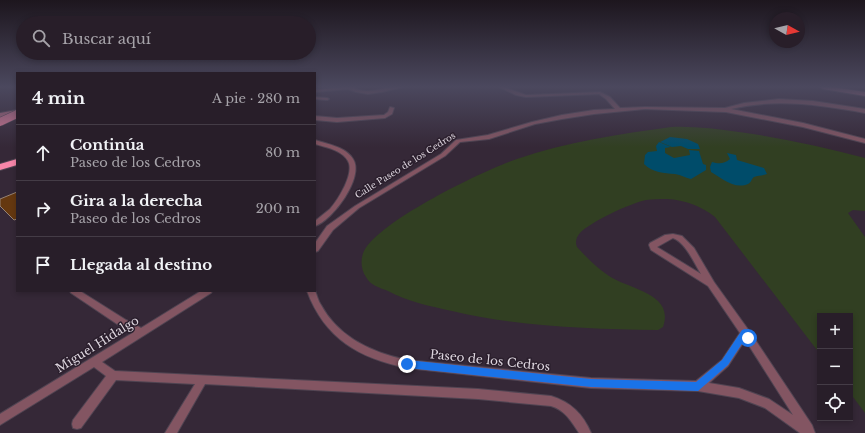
<!DOCTYPE html>
<html lang="es">
<meta charset="utf-8">
<style>
:root{--surface:#281e29;--page:#342b35;--text:#f1f3f6;--muted:#a5a2a8;--line:#443c46}
body{margin:0;font-family:"Libre Baskerville",serif;background:var(--page);color:var(--text)}
.controls{position:absolute;right:12px;bottom:12px;display:grid;overflow:hidden;border-radius:0px;box-shadow:0 2px 6px #0003}
.controls button{width:36px;height:36px;display:grid;place-items:center;padding:0;border:0;border-bottom:1px solid var(--line);background:var(--surface);color:var(--text);font:20px sans-serif}
.compass{position:absolute;left:769px;top:12px;width:36px;height:36px;border-radius:50%;background:var(--surface);box-shadow:0 2px 6px #0003;rotate:98deg}
.stop{position:absolute;width:12px;height:12px;margin:-9px;border:3px solid #1a73e8;border-radius:50%;background:#fff}
.stop.end{background:#1a73e8;border-color:#fff;box-shadow:0 1px 4px #0008}
.list{margin:0;padding:0;list-style:none}
h2{display:flex;justify-content:space-between;align-items:center;height:52px;margin:0;padding:0 16px;font-size:17px}
h2 small{font-size:13px;font-weight:400;color:var(--muted)}
.list li{display:grid;grid-template-columns:26px 1fr auto;gap:12px;align-items:center;box-sizing:border-box;height:56px;padding:0 16px;border-top:1px solid var(--line)}
.list b{display:block;font-size:15px;white-space:nowrap}
.list p{margin:0;font-size:13px;white-space:nowrap;color:var(--muted)}
.list em{font-size:13px;font-style:normal;color:var(--muted)}
.icon{flex:none;width:22px;height:22px;fill:none;stroke:currentColor;stroke-width:2;stroke-linecap:round;stroke-linejoin:round}
.map{position:relative;flex:none;width:865px;height:433px;overflow:hidden}
.search{position:absolute;background:var(--surface);box-shadow:0 2px 6px #0003;left:16px;top:16px;width:300px;height:44px;display:flex;align-items:center;gap:10px;box-sizing:border-box;padding:0 14px;border-radius:22px;color:var(--muted);font-size:15px}
.panel{position:absolute;background:var(--surface);box-shadow:0 2px 6px #0003;left:16px;top:72px;width:300px;height:220px;border-radius:0px}
.map>svg:first-child{display:block}
</style>
<div class="map">
<svg width="865" height="433" viewBox="0 0 865 433">
<rect width="100%" height="100%" fill="#352837"/>
<path fill="#313f22" d="M 671,127 C 694,126 716,129 739,132 C 782,138 823,147 865,158 L 865,211 L 853,210 L 848,213 L 865,237 L 865,413 L 850,393 L 850,316 L 820,316 L 820,354 L 715,217 C 701,206 685,200 667,199 C 660,199 652,199 646,200 C 631,203 590,222 580,233 C 576,237 575,243 577,247 C 587,258 597,268 609,276 C 628,289 675,293 663,327 L 658,330 C 589,329 519,327 452,311 C 430,306 408,302 388,291 C 380,288 370,285 366,277 C 361,270 360,259 364,251 C 381,220 482,171 517,159 C 566,142 620,134 671,127 Z"/>
<g fill="#004c6a">
<path d="M 670,137 L 687,139 L 698,144 L 700,149 L 688,149 L 681,146 L 672,147 L 660,142 Z"/>
<path d="M 659,142 L 671,147 L 665,148 L 665,153 L 674,158 L 690,155 L 689,150 L 699,151 L 703,164 L 706,165 L 706,170 L 691,179 C 686,178 681,175 675,174 C 664,173 653,173 644,164 L 645,155 L 648,152 L 657,151 L 656,146 Z"/>
<path d="M 727,153 L 736,155 L 737,160 L 764,168 L 767,174 C 763,176 758,175 754,177 C 751,179 752,182 748,184 C 734,190 720,177 711,172 L 710,167 L 712,162 C 719,164 724,164 730,159 Z"/>
</g>
<path fill="#653810" stroke="#958274" d="M 17,192 L 17,219 L 14,220 L 0,206 L 0,199 Z"/>
<g fill="none" stroke-linecap="round" stroke-linejoin="round">
<g stroke="#504452" stroke-width="2">
<g id="street">
<path d="M 344,87 L 355,87 L 354,88 C 370,96 387,85 403,87 L 382,92 L 368,94 L 356,92 L 348,89 L 315,92 L 315,90 Z"/>
<path d="M 499,87 L 504,87 L 526,95 L 600,92 L 610,97 L 620,108 L 645,107 L 725,108 L 744,103 L 779,99 L 813,101 L 865,109 L 865,113 C 820,105 776,98 731,109 L 803,123 L 865,139 L 865,143 L 803,127 L 726,112 L 645,109 L 594,114 L 562,119 L 535,124 L 489,139 L 460,142 L 445,156 L 359,208 L 333,230 L 318,251 L 315,252 L 315,243 L 327,226 L 355,206 L 441,154 L 456,140 L 488,135 L 532,122 L 562,115 L 594,110 L 615,109 L 606,99 L 599,94 L 526,97 L 516,95 Z"/>
<path d="M 315,97 L 327,98 L 329,99 L 327,100 L 315,99 Z"/>
<path d="M 390,107 L 394,108 L 392,114 L 385,118 L 337,122 L 315,120 L 315,116 L 337,118 L 384,115 L 388,112 Z"/>
<path d="M 315,140 C 327,144 346,147 353,159 C 365,177 332,221 315,226 L 315,221 C 320,217 325,213 330,209 C 338,200 355,173 348,161 C 342,150 325,147 315,144 Z"/>
<path d="M 673,234 L 682,236 L 694,248 L 714,282 L 752,335 L 812,425 L 815,433 L 800,433 L 765,408 L 739,398 L 698,391 L 591,388 L 407,368 C 359,358 325,339 307,291 L 315,291 C 317,295 318,301 321,305 C 338,337 373,353 407,360 L 591,378 L 696,381 L 722,360 L 740,333 L 708,286 L 651,250 L 649,245 L 650,243 L 665,235 ZM 673,238 C 686,243 694,263 701,274 L 657,247 ZM 745,340 L 746,341 L 793,415 L 769,399 L 739,388 L 709,383 L 728,366 Z"/>
<path d="M 70,291 L 80,291 L 126,320 L 141,328 L 201,291 L 212,291 L 211,293 L 102,362 L 115,371 L 478,389 L 551,396 C 571,402 583,414 591,433 L 579,433 C 571,421 565,410 551,406 L 478,399 L 205,384 L 177,433 L 165,433 L 195,384 L 116,380 L 81,428 L 77,429 L 73,428 L 72,424 L 73,420 L 106,376 L 94,367 L 0,425 L 0,414 L 134,332 L 120,326 L 71,293 Z"/>
</g>
</g>
<g stroke="#504452" stroke-width="2">
<g id="secondary">
<path d="M 820,87 L 832,87 L 865,92 L 865,96 L 823,89 Z"/>
<path d="M 17,110 L 17,114 L 0,117 L 0,113 Z"/>
</g>
</g>
<g stroke="#504452" stroke-width="2">
<path id="highway" d="M 17,159 L 17,165 L 0,170 L 0,164 Z"/>
</g>
<use href="#street" fill="#835562" fill-rule="evenodd"/>
<use href="#secondary" fill="#b2697f" fill-rule="evenodd"/>
<use href="#highway" fill="#f786a9" fill-rule="evenodd"/>
<g stroke="#b1a8b3" stroke-width="2.5">
<path id="rail" d="M 0,120 L 17,111"/>
</g>
<use href="#rail" stroke="#2b1f2d" stroke-width="1.5" stroke-dasharray="4.5" stroke-linecap="butt"/>
<g stroke="#504452" stroke-width="9" stroke-linecap="butt">
<path id="primary-bridge" d="M 0,122 L 17,114"/>
</g>
<use href="#primary-bridge" stroke="#d67895" stroke-width="8"/>
</g>
<linearGradient id="sky" x2="0" y2="1"><stop stop-color="#1d161e"/><stop offset="0.59" stop-color="#4b485e"/><stop offset="1" stop-color="#4b485e" stop-opacity="0"/></linearGradient>
<rect width="865" height="147" fill="url(#sky)"/>
<path fill="#1a73e8" d="M 745,329 L 748,330 L 753,338 L 752,340 L 748,341 L 745,339 L 728,365 L 698,391 L 591,387 L 407,368 L 404,367 L 402,364 L 404,361 L 407,360 L 591,379 L 696,382 L 722,360 L 742,330 Z"/>
<g text-anchor="middle" dominant-baseline="central" stroke-width="3" stroke-linejoin="round" paint-order="stroke">
<g font-size="9" fill="#ded6df" stroke="#2b1f2d">
<text transform="translate(405 165) rotate(-32)">Calle Paseo de los Cedros</text>
</g>
<g font-size="12" fill="#ded6df" stroke="#2b1f2d">
<text transform="translate(97 344) rotate(-32)">Miguel Hidalgo</text>
<text transform="translate(490 360) rotate(6)">Paseo de los Cedros</text>
</g>
</g>
</svg>
<div class="controls">
<button>+</button>
<button>−</button>
<button><svg class="icon" aria-label="locate" viewBox="0 0 24 24"><circle cx="12" cy="12" r="6"/><path d="M12 2v4M12 18v4M2 12h4M18 12h4"/></svg></button>
</div>
<svg class="compass" viewBox="-18 -18 36 36"><path d="M0-13l5 13h-10z" fill="#e53935"/><path d="M0 13l5-13h-10z" fill="#a5a2a8"/></svg>
<div class="stop" style="left:748px;top:338px"></div>
<div class="stop end" style="left:407px;top:364px"></div>
<div class="search"><svg class="icon" aria-label="search" viewBox="0 0 24 24"><circle cx="10" cy="10" r="6"/><path d="M15 15l6 6"/></svg>Buscar aquí</div>
<section class="panel">
<h2>4 min<small>A pie · 280 m</small></h2>
<ul class="list">
<li><svg class="icon" aria-label="ahead" viewBox="0 0 24 24"><path d="M12 20V5M6 11l6-6 6 6"/></svg><div><b>Continúa</b><p>Paseo de los Cedros</p></div><em>80 m</em></li>
<li><svg class="icon" aria-label="right" viewBox="0 0 24 24"><path d="M7 20v-9h11M14 6l5 5-5 5"/></svg><div><b>Gira a la derecha</b><p>Paseo de los Cedros</p></div><em>200 m</em></li>
<li><svg class="icon" aria-label="arrive" viewBox="0 0 24 24"><path d="M6 21V4h12l-3 4 3 4H6"/></svg><div><b>Llegada al destino</b></div></li>
</ul>
</section>
</div>
